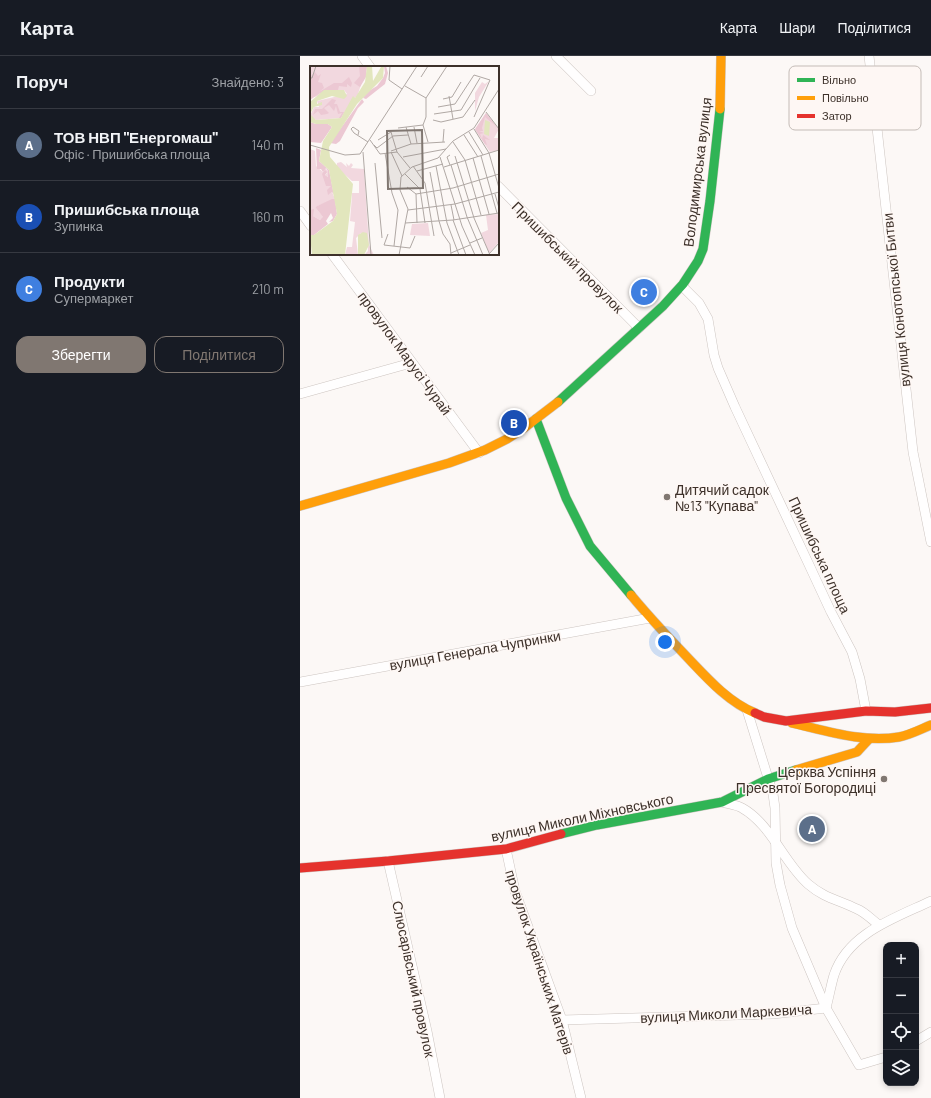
<!DOCTYPE html>
<html lang="uk">
<meta charset="utf-8">
<style>
:root{--surface:#171b24;--page:#20242c;--text:#f1f3f6;--muted:#9ea1a6;--line:#363941;--accent:#807771}
body{margin:0;font-family:Barlow,sans-serif;background:var(--page);color:var(--text)}
.controls{position:absolute;right:12px;bottom:12px;display:grid;overflow:hidden;border-radius:8px;box-shadow:0 2px 6px #0003}
.controls button{width:36px;height:36px;display:grid;place-items:center;padding:0;border:0;border-bottom:1px solid var(--line);background:var(--surface);color:var(--text);font:20px sans-serif}
.you{position:absolute;left:365px;top:586px;width:14px;height:14px;margin:-10px;border:3px solid #fff;border-radius:50%;background:#1a73e8;box-shadow:0 0 0 6px #1a73e833}
.badge{display:grid;place-items:center;width:26px;height:26px;border-radius:50%;background:var(--accent);color:#fff;font-size:13px;font-weight:700}
.pin{position:absolute;translate:-50% -50%;border:2px solid #fff;box-shadow:0 1px 4px #0006}
.list{margin:0;padding:0;list-style:none}
h2{display:flex;justify-content:space-between;align-items:center;height:52px;margin:0;padding:0 16px;font-size:17px}
h2 small{font-size:13px;font-weight:400;color:var(--muted)}
.list li{display:grid;grid-template-columns:26px 1fr auto;gap:12px;align-items:center;box-sizing:border-box;height:72px;padding:0 16px;border-top:1px solid var(--line)}
.list b{display:block;font-size:15px;white-space:nowrap}
.list p{margin:0;font-size:13px;white-space:nowrap;color:var(--muted)}
.list em{font-size:13px;font-style:normal;color:var(--muted)}
.actions{display:flex;gap:8px;padding:12px 16px}
.actions a{flex:1;padding:9px 0;border:1px solid var(--accent);border-radius:12px;text-align:center;font-size:14px;color:var(--accent)}
.actions .main{background:var(--accent);color:#fff}
.icon{flex:none;width:22px;height:22px;fill:none;stroke:currentColor;stroke-width:2;stroke-linecap:round;stroke-linejoin:round}
.map{position:relative;flex:none;width:631px;height:1042px;overflow:hidden}
header{display:flex;align-items:center;gap:24px;box-sizing:border-box;height:56px;padding:0 20px;background:var(--surface);border-bottom:1px solid var(--line)}
header strong{font-size:19px}
nav{display:flex;gap:22px;margin-inline-start:auto;font-size:14px}
main{display:flex}
aside{flex:1;background:var(--surface)}
.map>svg:first-child{display:block}
</style>
<header>
<strong>Карта</strong>
<nav><a>Карта</a><a>Шари</a><a>Поділитися</a></nav>
</header>
<main>
<aside>
<h2>Поруч<small>Знайдено: 3</small></h2>
<ul class="list">
<li><span class="badge" style="background:#5c6f8a">A</span><div><b>ТОВ НВП &quot;Енергомаш&quot;</b><p>Офіс · Пришибська площа</p></div><em>140 m</em></li>
<li><span class="badge" style="background:#1a4fb4">B</span><div><b>Пришибська площа</b><p>Зупинка</p></div><em>160 m</em></li>
<li><span class="badge" style="background:#3f7fe0">C</span><div><b>Продукти</b><p>Супермаркет</p></div><em>210 m</em></li>
</ul>
<div class="actions"><a class="main">Зберегти</a><a>Поділитися</a></div>
</aside>
<div class="map">
<svg width="631" height="1042" viewBox="0 0 631 1042">
<rect width="100%" height="100%" fill="#fcf8f6"/>
<g fill="none" stroke-linecap="round" stroke-linejoin="round">
<g stroke="#cdc5c1" stroke-width="10">
<g id="street">
<path d="M 62,0 L 70,11"/>
<path d="M 256,0 L 291,35"/>
<path d="M 569,0 L 613,396 L 631,486"/>
<path d="M 198,130 L 339,272"/>
<path d="M 0,155 L 11,170"/>
<path d="M 32,198 L 179,397"/>
<path d="M 382,230 L 399,247 L 408,263 L 414,299 L 418,312 L 435,351 L 511,513 L 531,556 L 552,596 L 560,623 L 566,655"/>
<path d="M 0,338 L 111,307"/>
<path d="M 0,626 L 350,562"/>
<path d="M 447,654 L 473,738 L 475,752 L 476,807 L 480,829 L 492,872 L 526,952 L 559,1009 L 586,1001"/>
<path d="M 422,746 C 428,748 437,749 442,752 C 471,768 484,807 508,828 C 524,842 539,844 557,853 C 565,856 572,864 579,869"/>
<path d="M 206,793 L 215,835 L 262,964 L 281,1042"/>
<path d="M 88,805 L 127,975 L 140,1042"/>
<path d="M 262,964 L 473,958 L 526,952 C 529,941 531,929 534,919 C 548,877 595,862 631,845"/>
<path d="M 616,985 L 631,976"/>
</g>
</g>
<g stroke="#cdc5c1" stroke-width="10">
<g id="fast">
<path d="M 258,346 L 363,250 L 383,228 L 398,205 L 403,193 L 410,145 L 420,53"/>
<path d="M 236,363 L 266,442 L 290,490 L 331,539"/>
<path d="M 261,778 L 297,769 L 422,746 L 468,723 L 496,714"/>
</g>
</g>
<g stroke="#cdc5c1" stroke-width="10">
<g id="slow">
<path d="M 420,53 L 421,0"/>
<path d="M 0,450 L 149,407 L 185,394 L 207,383 L 224,372 L 258,346"/>
<path d="M 331,539 C 349,561 368,581 387,601 C 407,622 428,646 455,657"/>
<path d="M 492,667 C 527,675 563,687 599,681 C 610,679 621,673 631,669"/>
<path d="M 496,714 L 557,696 L 569,683"/>
</g>
</g>
<g stroke="#cdc5c1" stroke-width="10">
<g id="jam">
<path d="M 455,657 L 464,661 L 486,665 L 566,655 L 595,656 L 631,652"/>
<path d="M 0,812 L 88,805 L 206,793 L 261,778"/>
</g>
</g>
<use href="#street" stroke="#fffefe" stroke-width="9"/>
<use href="#fast" stroke="#30b455" stroke-width="9"/>
<use href="#slow" stroke="#ff9f0a" stroke-width="9"/>
<use href="#jam" stroke="#e5322d" stroke-width="9"/>
</g>
<g fill="#807771" stroke="#fef7f4" stroke-width="1.5">
<circle cx="367" cy="441" r="4"/>
<circle cx="584" cy="723" r="4"/>
</g>
<g text-anchor="middle" dominant-baseline="central" stroke-width="3" stroke-linejoin="round" paint-order="stroke">
<g font-size="14" fill="#3d312a" stroke="#fef7f4">
<text transform="translate(397 116) rotate(-83)">Володимирська вулиця</text>
<text transform="translate(268 201) rotate(45)">Пришибський провулок</text>
<text transform="translate(596 244) rotate(-96)">вулиця Конотопської Битви</text>
<text transform="translate(105 297) rotate(54)">провулок Марусі Чурай</text>
<text transform="translate(520 499) rotate(65)">Пришибська площа</text>
<text transform="translate(175 594) rotate(-10)">вулиця Генерала Чупринки</text>
<text transform="translate(282 761) rotate(-12)">вулиця Миколи Міхновського</text>
<text transform="translate(240 906) rotate(72)">провулок Українських Матерів</text>
<text transform="translate(114 923) rotate(78)">Слюсарівський провулок</text>
<text transform="translate(426 957) rotate(-3)">вулиця Миколи Маркевича</text>
</g>
<g font-size="14" fill="#3d312a" stroke="#fef7f4" text-anchor="start">
<text x="375" y="433">Дитячий садок<tspan x="375" dy="16">№13 "Купава"</tspan></text>
<text x="576" y="715" text-anchor="end">Церква Успіння<tspan x="576" dy="16">Пресвятої Богородиці</tspan></text>
</g>
</g>
<g transform="translate(10 10)">
<rect width="189" height="189" fill="#fcf8f6"/>
<path d="M 0,0 L 57,0 L 48,28 L 31,52 L 6,54 L 0,50 L 4,41 L 9,41 L 7,35 L 37,28 L 34,24 L 4,31 L 0,36 L 4,31 ZM 179,15 L 169,31 L 165,45 L 165,27 L 172,16 L 175,18 ZM 176,47 L 189,63 L 184,72 L 189,72 L 189,84 L 180,86 L 165,64 ZM 0,83 L 5,85 L 6,100 L 13,106 L 15,102 L 18,105 L 18,111 L 15,109 L 17,107 L 14,108 L 21,120 L 19,128 L 22,126 L 25,133 L 5,141 L 14,152 L 10,154 L 3,150 L 0,144 ZM 31,96 L 37,101 L 36,97 L 39,100 L 41,97 L 43,99 L 41,102 L 54,103 L 59,179 L 64,189 L 54,189 L 58,185 L 58,179 L 57,173 L 51,167 L 46,172 L 48,189 L 35,189 L 37,181 L 42,181 L 45,156 L 40,155 L 42,130 L 42,127 L 49,127 L 49,115 L 42,115 L 32,106 L 27,100 L 27,97 ZM 189,148 L 189,176 L 179,187 L 171,167 L 178,164 L 176,149 ZM 118,157 L 120,170 L 100,169 L 102,158 Z" fill="#f2d8df"/>
<path d="M 49,0 L 57,0 L 56,11 L 50,21 L 44,17 L 50,10 ZM 74,0 L 76,0 L 78,7 L 75,18 L 56,33 L 53,32 L 57,26 L 67,20 L 73,12 L 75,7 ZM 5,6 L 8,10 L 11,8 L 8,16 L 12,17 L 14,22 L 9,26 L 24,17 L 32,17 L 39,11 L 42,17 L 41,21 L 37,18 L 37,21 L 29,20 L 28,24 L 10,27 L 0,34 L 0,11 ZM 22,33 L 26,34 L 24,38 L 27,38 L 30,46 L 34,46 L 31,52 L 29,52 L 32,47 L 28,48 L 26,40 L 24,45 L 19,39 L 14,42 L 19,47 L 17,48 L 11,49 L 8,45 L 3,49 L 5,43 L 12,43 ZM 52,33 L 54,36 L 48,42 L 30,75 L 26,78 L 20,77 ZM 176,47 L 186,60 L 175,51 L 172,62 L 173,65 L 169,65 L 174,67 L 170,68 L 172,73 L 173,69 L 180,74 L 175,73 L 177,79 L 175,78 L 165,63 ZM 0,56 L 6,58 L 18,58 L 22,61 L 11,77 L 0,76 ZM 6,82 L 11,84 L 9,95 L 19,104 L 24,129 L 22,126 L 18,129 L 17,124 L 21,120 L 16,120 L 12,108 L 15,104 L 17,106 L 15,109 L 18,111 L 18,105 L 16,102 L 13,106 L 11,103 L 7,103 ZM 22,133 L 25,133 L 27,148 L 23,155 L 19,156 L 23,152 L 21,147 L 16,155 L 18,158 L 4,169 L 0,169 L 0,144 L 4,143 L 3,150 L 10,154 L 13,151 L 5,141 Z" fill="#ecc8d3"/>
<path d="M 57,0 L 62,0 L 63,15 L 71,1 L 74,0 L 73,12 L 47,38 L 19,81 L 20,91 L 43,118 L 35,189 L 2,189 L 0,169 L 4,169 L 23,155 L 27,148 L 19,104 L 9,95 L 13,75 L 22,61 L 18,58 L 6,58 L 0,56 L 0,36 L 14,24 L 34,24 L 37,30 L 34,33 L 22,30 L 7,35 L 7,38 L 12,36 L 12,39 L 4,41 L 0,48 L 6,54 L 31,52 L 43,30 L 45,32 L 55,16 ZM 175,54 L 180,56 L 179,70 L 174,68 ZM 53,166 L 57,167 L 59,179 L 54,189 L 48,189 L 48,169 Z" fill="#e2e6bd"/>
<path fill="none" stroke="#b0a8a4" stroke-width="1" d="M 80,0 L 79,14 L 92,23M 111,11 L 118,0M 0,12 L 2,12 L 6,0M 95,20 L 116,32M 139,30 L 143,53M 133,33 L 142,31 L 151,16M 128,41 L 145,38 L 164,9 L 180,14 L 164,51M 176,46 L 189,63M 124,48 L 151,44 L 170,12M 123,54 L 131,56 L 153,51 L 165,34M 113,59 L 116,51 L 116,32 L 137,0M 113,59 L 118,76M 96,61 L 101,78M 104,61 L 107,77M 88,62 L 113,59M 164,63 L 179,87 L 189,122M 159,66 L 173,89M 48,69 L 49,65 L 43,61 L 41,63 L 44,67 L 58,76M 154,69 L 168,91M 60,74 L 70,88M 68,74 L 81,66 L 87,86M 133,76 L 134,63M 143,76 L 155,94 L 171,149M 0,79 L 35,89 L 50,88 L 107,0M 64,79 L 67,82 L 83,70 L 98,69M 81,85 L 101,78 L 135,76M 53,86 L 61,189M 81,86 L 92,110M 75,87 L 82,127 L 88,144 L 84,180M 70,88 L 87,86 L 100,102M 145,90 L 164,152 L 180,189M 171,90 L 187,147M 93,91 L 136,83M 130,91 L 152,160 L 165,189M 163,92 L 179,148M 65,97 L 72,172M 140,99 L 137,91 L 140,89M 141,99 L 157,151 L 173,189M 103,100 L 115,117 L 124,170M 126,100 L 137,157 L 149,189M 134,101 L 189,84M 107,105 L 133,98M 120,106 L 129,155 L 133,168 L 140,178 L 141,189M 95,108 L 110,123 L 115,157M 97,121 L 106,128 L 107,157M 106,128 L 143,122 L 189,108M 185,128 L 189,142M 141,139 L 144,154M 98,144 L 145,138 L 189,126M 143,154 L 156,189M 95,157 L 143,154 L 189,147M 78,168 L 74,179 L 100,182 L 105,170M 160,177 L 172,172M 141,187 L 160,179M 179,188 L 189,177M 89,189 L 98,143 L 90,124 L 91,111 L 102,101 L 128,92 L 143,75 L 164,62 L 189,23"/>
<path fill="#807771" fill-opacity="0.15" stroke="#807771" stroke-width="2" d="M 112,64 L 113,122 L 78,123 L 77,65 Z"/>
<rect width="189" height="189" fill="none" stroke="#3d312a" stroke-width="2"/>
</g>
<rect x="489" y="10" width="132" height="64" rx="6" fill="#fef7f4" stroke="#c4bcb7" stroke-width="1"/>
<rect x="497" y="22" width="18" height="4" fill="#30b455"/>
<rect x="497" y="40" width="18" height="4" fill="#ff9f0a"/>
<rect x="497" y="58" width="18" height="4" fill="#e5322d"/>
<g font-size="11" fill="#3d312a">
<text x="522" y="28">Вільно</text>
<text x="522" y="46">Повільно</text>
<text x="522" y="64">Затор</text>
</g>
</svg>
<div class="controls">
<button>+</button>
<button>−</button>
<button><svg class="icon" aria-label="locate" viewBox="0 0 24 24"><circle cx="12" cy="12" r="6"/><path d="M12 2v4M12 18v4M2 12h4M18 12h4"/></svg></button>
<button><svg class="icon" aria-label="layers" viewBox="0 0 24 24"><path d="M12 4l9 5-9 5-9-5zM3 14l9 5 9-5"/></svg></button>
</div>
<div class="you"></div>
<div class="pin badge" style="left:512px;top:773px;background:#5c6f8a">A</div>
<div class="pin badge" style="left:214px;top:367px;background:#1a4fb4">B</div>
<div class="pin badge" style="left:344px;top:236px;background:#3f7fe0">C</div>
</div>
</main>
